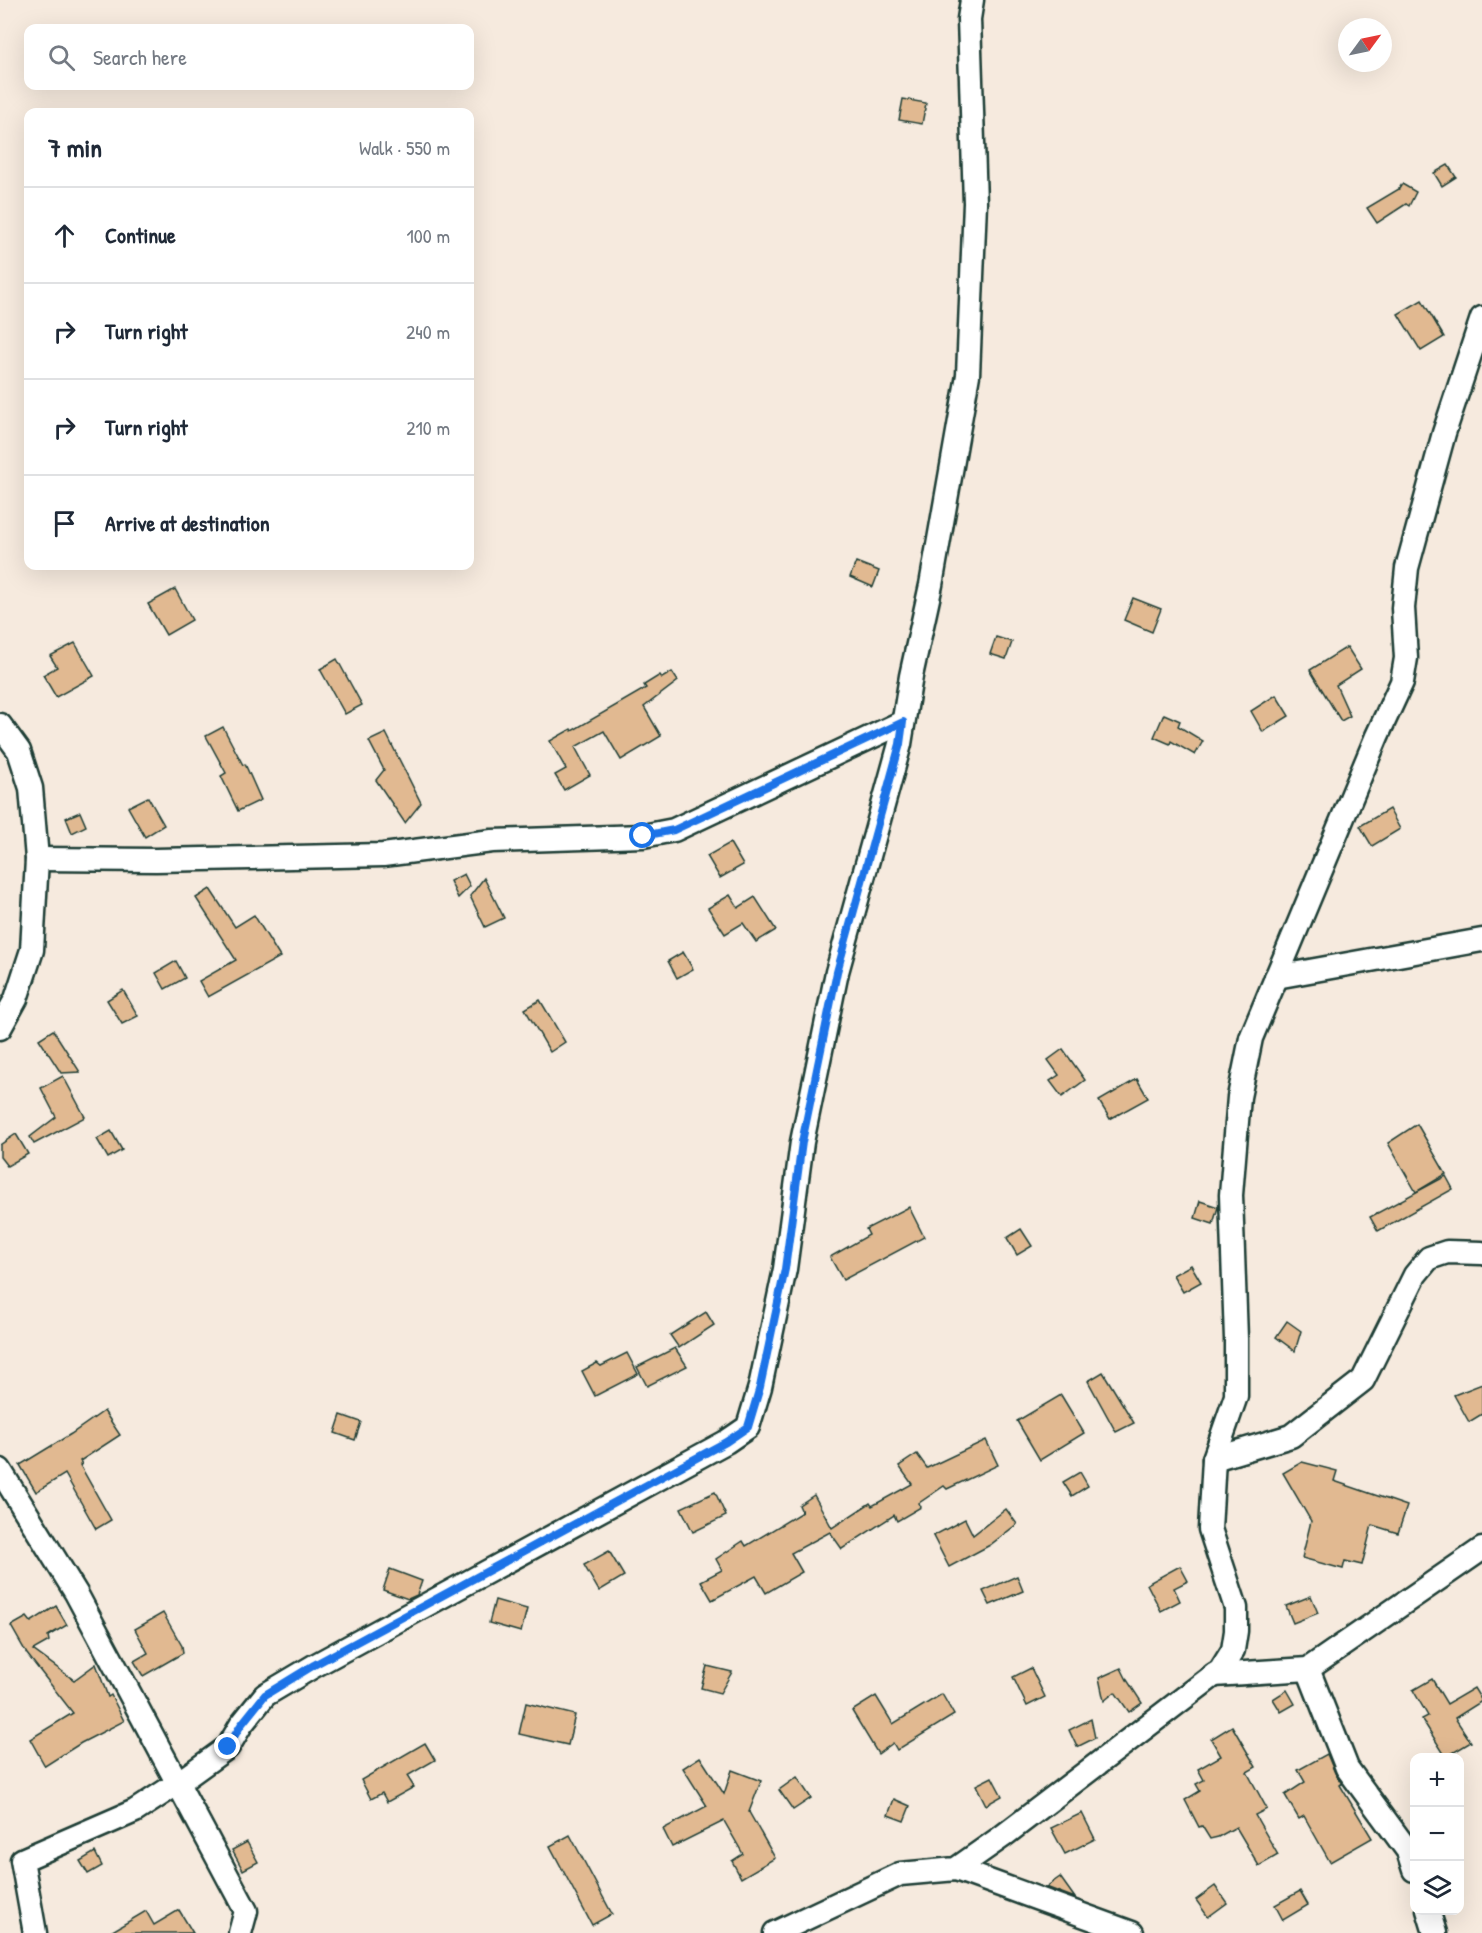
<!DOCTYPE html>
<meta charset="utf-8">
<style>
:root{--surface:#fff;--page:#f2f2f3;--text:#1f2937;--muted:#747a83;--line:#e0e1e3}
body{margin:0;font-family:"Patrick Hand",sans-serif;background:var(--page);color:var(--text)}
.controls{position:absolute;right:18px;bottom:18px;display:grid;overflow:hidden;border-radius:12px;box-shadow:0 6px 24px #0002}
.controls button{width:54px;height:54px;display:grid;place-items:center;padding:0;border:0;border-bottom:2px solid var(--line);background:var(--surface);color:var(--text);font:30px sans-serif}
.compass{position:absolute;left:1338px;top:18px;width:54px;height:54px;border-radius:50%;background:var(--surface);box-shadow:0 6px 24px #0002;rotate:57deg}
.stop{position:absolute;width:18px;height:18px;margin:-14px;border:4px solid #1a73e8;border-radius:50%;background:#fff}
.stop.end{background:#1a73e8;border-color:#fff;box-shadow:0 2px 6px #0008}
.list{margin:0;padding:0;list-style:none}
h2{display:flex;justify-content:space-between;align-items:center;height:78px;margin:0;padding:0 24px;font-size:26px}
h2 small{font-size:20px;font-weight:400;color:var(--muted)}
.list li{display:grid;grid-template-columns:39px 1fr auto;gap:18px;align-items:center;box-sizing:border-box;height:96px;padding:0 24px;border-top:2px solid var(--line)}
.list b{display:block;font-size:22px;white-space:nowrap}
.list em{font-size:20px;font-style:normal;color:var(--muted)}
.icon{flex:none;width:33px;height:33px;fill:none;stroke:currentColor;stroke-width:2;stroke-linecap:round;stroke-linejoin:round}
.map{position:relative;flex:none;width:1482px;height:1933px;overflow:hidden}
.search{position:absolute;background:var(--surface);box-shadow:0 6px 24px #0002;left:24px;top:24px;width:450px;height:66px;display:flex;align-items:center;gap:15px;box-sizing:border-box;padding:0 21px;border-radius:12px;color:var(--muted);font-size:22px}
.panel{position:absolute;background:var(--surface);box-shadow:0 6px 24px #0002;left:24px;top:108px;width:450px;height:462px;border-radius:12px}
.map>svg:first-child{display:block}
</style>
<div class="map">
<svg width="1482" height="1933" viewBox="0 0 1482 1933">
<rect width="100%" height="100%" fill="#f6eade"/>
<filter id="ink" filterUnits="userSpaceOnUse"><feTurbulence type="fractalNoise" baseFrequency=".0167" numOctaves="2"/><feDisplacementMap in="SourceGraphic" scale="12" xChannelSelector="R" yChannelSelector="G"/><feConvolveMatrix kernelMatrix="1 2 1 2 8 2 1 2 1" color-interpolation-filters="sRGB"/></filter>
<g filter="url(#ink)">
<g fill="#e1b991" stroke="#1f3d34" stroke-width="1.5">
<path d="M 903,99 L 926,103 L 922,124 L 899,120 Z"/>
<path d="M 1448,165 L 1456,177 L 1442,186 L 1434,173 Z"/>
<path d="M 1402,184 L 1416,192 L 1409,206 L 1406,204 L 1377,223 L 1367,208 L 1399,189 Z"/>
<path d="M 1422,300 L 1444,337 L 1421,351 L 1398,314 Z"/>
<path d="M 856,562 L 879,571 L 873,587 L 850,577 Z"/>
<path d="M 175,589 L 192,620 L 166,635 L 148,604 Z"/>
<path d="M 1133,598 L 1161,609 L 1152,632 L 1124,620 Z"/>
<path d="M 996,637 L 1012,642 L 1006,659 L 990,654 Z"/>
<path d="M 75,643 L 94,676 L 56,697 L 43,675 L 57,667 L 50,656 Z"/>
<path d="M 1347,647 L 1361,669 L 1336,685 L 1350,716 L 1341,721 L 1310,670 Z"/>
<path d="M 337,659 L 362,705 L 345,714 L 320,669 Z"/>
<path d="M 672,672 L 678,681 L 644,707 L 661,736 L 621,760 L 604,731 L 575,747 L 590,775 L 564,790 L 555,775 L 566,769 L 550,741 L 571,729 L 572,731 L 646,688 L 644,685 L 660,675 L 662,678 Z"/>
<path d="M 1276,695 L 1289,716 L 1263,732 L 1251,711 Z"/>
<path d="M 1164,714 L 1180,721 L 1178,726 L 1203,741 L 1195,755 L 1171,741 L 1170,744 L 1154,737 Z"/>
<path d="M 223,727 L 243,765 L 245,764 L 261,800 L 238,811 L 221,776 L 226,773 L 206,736 Z"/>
<path d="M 386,733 L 421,803 L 405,823 L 376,780 L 384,770 L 369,741 Z"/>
<path d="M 148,797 L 164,825 L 145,837 L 128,807 Z"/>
<path d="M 1389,809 L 1400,829 L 1372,846 L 1360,826 Z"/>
<path d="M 80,812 L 86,826 L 72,833 L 66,818 Z"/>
<path d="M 730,843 L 743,865 L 720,878 L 707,856 Z"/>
<path d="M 464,874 L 470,886 L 458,898 L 450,881 Z"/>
<path d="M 484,878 L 504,918 L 485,927 L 470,896 Z"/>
<path d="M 210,889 L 235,927 L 254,915 L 280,957 L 208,997 L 199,981 L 236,960 L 196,898 Z"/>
<path d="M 730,895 L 738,908 L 755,897 L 776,930 L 756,942 L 743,923 L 725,934 L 708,908 Z"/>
<path d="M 683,952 L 693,969 L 677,978 L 668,961 Z"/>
<path d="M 176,961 L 185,978 L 165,989 L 156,973 Z"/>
<path d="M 123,990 L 138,1016 L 122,1024 L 107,1000 Z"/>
<path d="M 540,1000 L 565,1042 L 550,1052 L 525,1009 Z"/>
<path d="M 53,1030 L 80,1072 L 61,1073 L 39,1039 Z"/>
<path d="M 1063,1049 L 1085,1080 L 1062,1097 L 1050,1081 L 1059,1075 L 1048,1060 Z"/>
<path d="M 63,1076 L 85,1117 L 34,1144 L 30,1137 L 56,1117 L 41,1088 Z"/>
<path d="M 1137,1079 L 1148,1098 L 1110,1119 L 1099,1101 Z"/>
<path d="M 1417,1124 L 1446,1174 L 1416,1192 L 1388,1143 Z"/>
<path d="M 111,1131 L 122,1150 L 108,1158 L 97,1139 Z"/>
<path d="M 16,1134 L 28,1154 L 7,1166 L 0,1157 L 0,1145 Z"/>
<path d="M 1446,1176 L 1453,1189 L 1378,1231 L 1370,1217 Z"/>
<path d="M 1200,1201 L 1218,1207 L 1213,1224 L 1195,1218 Z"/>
<path d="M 909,1207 L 924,1237 L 843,1280 L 830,1257 L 869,1235 L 866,1229 Z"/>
<path d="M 1021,1229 L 1032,1246 L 1017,1255 L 1007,1238 Z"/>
<path d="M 1191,1265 L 1201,1282 L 1183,1292 L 1173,1275 Z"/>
<path d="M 706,1312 L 714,1325 L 679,1348 L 670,1335 Z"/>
<path d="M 1287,1321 L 1301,1331 L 1295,1351 L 1276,1337 Z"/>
<path d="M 675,1348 L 687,1366 L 647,1386 L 637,1367 Z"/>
<path d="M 627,1353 L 638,1374 L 595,1396 L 582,1371 L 597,1363 L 601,1366 Z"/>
<path d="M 1103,1372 L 1134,1423 L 1116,1432 L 1088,1381 Z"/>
<path d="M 1482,1384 L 1482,1414 L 1469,1422 L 1454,1395 Z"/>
<path d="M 1061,1395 L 1084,1433 L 1040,1460 L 1017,1421 Z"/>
<path d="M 104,1411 L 120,1435 L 80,1461 L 82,1464 L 80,1465 L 111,1520 L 96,1529 L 65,1474 L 36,1492 L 20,1465 L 71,1434 Z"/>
<path d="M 341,1415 L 361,1422 L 355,1440 L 335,1433 Z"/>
<path d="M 986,1440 L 998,1465 L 947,1489 L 944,1486 L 919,1503 L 921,1507 L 897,1521 L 894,1515 L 842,1549 L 830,1532 L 791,1553 L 802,1572 L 766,1593 L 756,1576 L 712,1600 L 701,1581 L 722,1570 L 716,1559 L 743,1541 L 746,1546 L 802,1512 L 799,1505 L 814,1495 L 832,1528 L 870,1503 L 872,1506 L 912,1484 L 899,1466 L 917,1454 L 927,1468 Z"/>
<path d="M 1302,1462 L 1337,1471 L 1334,1481 L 1407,1506 L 1398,1533 L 1372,1525 L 1362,1565 L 1345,1561 L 1343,1569 L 1302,1558 L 1311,1521 L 1283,1473 Z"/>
<path d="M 1080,1472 L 1088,1486 L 1072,1496 L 1063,1482 Z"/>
<path d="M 715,1492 L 726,1516 L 693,1532 L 681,1508 Z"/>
<path d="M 1006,1509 L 1017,1524 L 990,1545 L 949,1567 L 933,1536 L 965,1519 L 973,1535 Z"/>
<path d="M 609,1551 L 624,1576 L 599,1591 L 584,1565 Z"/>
<path d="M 1180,1566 L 1188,1581 L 1174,1588 L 1180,1601 L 1161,1611 L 1147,1584 Z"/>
<path d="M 390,1569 L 422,1581 L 417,1595 L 408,1599 L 383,1590 Z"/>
<path d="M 1017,1576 L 1023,1591 L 990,1605 L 983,1591 Z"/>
<path d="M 1311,1596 L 1318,1613 L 1293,1623 L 1286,1606 Z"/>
<path d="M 495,1600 L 527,1609 L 521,1632 L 489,1623 Z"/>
<path d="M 56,1606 L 67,1625 L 48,1636 L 49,1641 L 33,1650 L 74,1680 L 96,1664 L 108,1697 L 111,1695 L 124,1721 L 81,1743 L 45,1766 L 30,1739 L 73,1713 L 27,1654 L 11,1626 L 27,1617 L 31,1622 Z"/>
<path d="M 163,1613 L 182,1646 L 183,1653 L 143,1676 L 134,1661 L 148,1653 L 135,1629 Z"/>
<path d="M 707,1666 L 732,1672 L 720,1693 L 701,1688 Z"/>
<path d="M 1031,1668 L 1045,1697 L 1027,1706 L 1013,1677 Z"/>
<path d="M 1121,1668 L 1127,1680 L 1142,1703 L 1129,1712 L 1115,1692 L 1104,1701 L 1099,1678 Z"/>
<path d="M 1432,1679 L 1447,1704 L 1474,1688 L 1482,1701 L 1455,1718 L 1471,1742 L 1446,1757 L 1422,1719 L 1428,1716 L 1413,1690 Z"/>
<path d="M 1287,1690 L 1295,1704 L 1281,1712 L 1273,1699 Z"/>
<path d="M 942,1694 L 954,1715 L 897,1750 L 893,1743 L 878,1754 L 852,1711 L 876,1696 L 893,1724 Z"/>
<path d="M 526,1703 L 575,1715 L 568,1745 L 519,1734 Z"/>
<path d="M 1091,1719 L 1095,1738 L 1077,1747 L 1069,1730 Z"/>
<path d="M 1232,1726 L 1256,1767 L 1247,1772 L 1267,1809 L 1255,1815 L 1278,1855 L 1259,1866 L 1236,1827 L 1218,1837 L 1210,1839 L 1202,1826 L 1199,1827 L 1185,1800 L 1200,1791 L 1196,1784 L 1204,1780 L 1198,1769 L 1221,1756 L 1211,1739 Z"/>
<path d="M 425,1743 L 435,1760 L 407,1776 L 414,1787 L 387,1802 L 382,1793 L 371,1799 L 361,1780 Z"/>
<path d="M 1327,1754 L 1335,1773 L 1342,1784 L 1340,1785 L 1372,1838 L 1330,1862 L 1304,1816 L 1299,1819 L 1285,1795 L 1305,1782 L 1298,1770 Z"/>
<path d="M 700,1757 L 724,1794 L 732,1770 L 761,1781 L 749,1812 L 775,1858 L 741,1878 L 732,1861 L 743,1854 L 724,1821 L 672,1847 L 663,1829 L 707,1806 L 683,1768 Z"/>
<path d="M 797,1777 L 811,1798 L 793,1810 L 779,1790 Z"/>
<path d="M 992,1777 L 1002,1796 L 986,1805 L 976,1785 Z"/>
<path d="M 894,1799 L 910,1806 L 904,1821 L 888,1815 Z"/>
<path d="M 1082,1813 L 1095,1839 L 1065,1854 L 1051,1828 Z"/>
<path d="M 570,1835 L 612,1914 L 592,1925 L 550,1846 Z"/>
<path d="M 247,1842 L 258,1862 L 243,1870 L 232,1850 Z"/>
<path d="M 95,1852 L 102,1866 L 88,1874 L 80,1861 Z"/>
<path d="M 1060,1877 L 1075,1898 L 1046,1887 Z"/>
<path d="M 1215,1886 L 1227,1903 L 1208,1917 L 1196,1900 Z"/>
<path d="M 1300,1891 L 1308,1905 L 1283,1920 L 1275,1905 Z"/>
<path d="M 179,1910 L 193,1933 L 109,1933 L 146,1911 L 154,1925 Z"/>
</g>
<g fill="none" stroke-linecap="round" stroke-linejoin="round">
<g stroke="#1f3d34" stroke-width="27">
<g id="minor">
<path d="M 0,725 L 19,751 L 31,788 L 37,859 L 32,950 L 16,999 L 0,1028"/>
<path d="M 37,859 L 156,860 L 383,855 L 492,841 L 643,836 L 674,830 L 903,722"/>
<path d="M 1276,977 L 1482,940"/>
<path d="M 1214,1459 L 1291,1436 L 1363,1380 L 1415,1275 L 1429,1258 L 1447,1252 L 1482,1253"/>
<path d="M 0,1470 L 76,1593 L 246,1911 L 240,1933"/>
<path d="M 1308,1669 L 1347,1768 L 1408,1851 L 1414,1870"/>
<path d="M 1214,1675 L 1308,1669 L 1482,1549"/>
<path d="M 956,1869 L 1132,1933"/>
<path d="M 1428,1910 L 1435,1933"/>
<path d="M 35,1933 L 22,1860 L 135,1811 L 178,1783 L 228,1747 L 241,1725 L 265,1695 L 314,1666 L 726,1442 L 748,1427 L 760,1387 L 785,1269 L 802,1142 L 820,1055 L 837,972 L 900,744 L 911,676 L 931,585 L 968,375 L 975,203 L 969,19 L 972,0"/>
<path d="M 775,1933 L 900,1874 L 956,1869 L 1003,1836 L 1214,1675 L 1220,1671 L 1233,1650 L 1236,1631 L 1236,1608 L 1210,1529 L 1214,1459 L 1236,1396 L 1236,1339 L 1231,1195 L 1239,1097 L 1251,1038 L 1377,736 L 1402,682 L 1406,658 L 1403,608 L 1407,568 L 1444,433 L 1482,318"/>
</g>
</g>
<use href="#minor" stroke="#fff" stroke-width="22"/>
</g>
</g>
<g fill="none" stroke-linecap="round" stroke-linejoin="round" filter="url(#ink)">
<path stroke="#1a73e8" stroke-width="8" d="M 228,1747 L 241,1725 L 265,1695 L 314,1665 L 726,1442 L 748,1427 L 760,1387 L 785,1269 L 802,1142 L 837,972 L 900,744 L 903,722 L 674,830 L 643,836"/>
</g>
</svg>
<div class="controls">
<button>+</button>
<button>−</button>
<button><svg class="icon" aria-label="layers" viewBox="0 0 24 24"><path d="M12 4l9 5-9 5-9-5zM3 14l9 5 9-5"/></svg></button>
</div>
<svg class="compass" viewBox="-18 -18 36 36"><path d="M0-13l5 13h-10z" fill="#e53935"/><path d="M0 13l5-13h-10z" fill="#747a83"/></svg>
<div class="stop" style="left:643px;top:836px"></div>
<div class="stop end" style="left:228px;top:1747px"></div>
<div class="search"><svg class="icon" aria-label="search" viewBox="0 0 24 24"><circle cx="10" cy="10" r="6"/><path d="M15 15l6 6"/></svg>Search here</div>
<section class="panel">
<h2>7 min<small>Walk · 550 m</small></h2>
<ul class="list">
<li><svg class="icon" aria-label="ahead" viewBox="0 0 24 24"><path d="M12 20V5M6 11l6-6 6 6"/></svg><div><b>Continue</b></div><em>100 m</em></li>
<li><svg class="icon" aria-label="right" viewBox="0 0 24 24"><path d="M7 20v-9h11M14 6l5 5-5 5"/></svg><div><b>Turn right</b></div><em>240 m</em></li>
<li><svg class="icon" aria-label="right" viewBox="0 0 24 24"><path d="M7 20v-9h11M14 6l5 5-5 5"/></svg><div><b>Turn right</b></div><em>210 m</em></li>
<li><svg class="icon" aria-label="arrive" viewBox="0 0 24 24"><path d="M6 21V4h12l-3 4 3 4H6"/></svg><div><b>Arrive at destination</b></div></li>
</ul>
</section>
</div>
